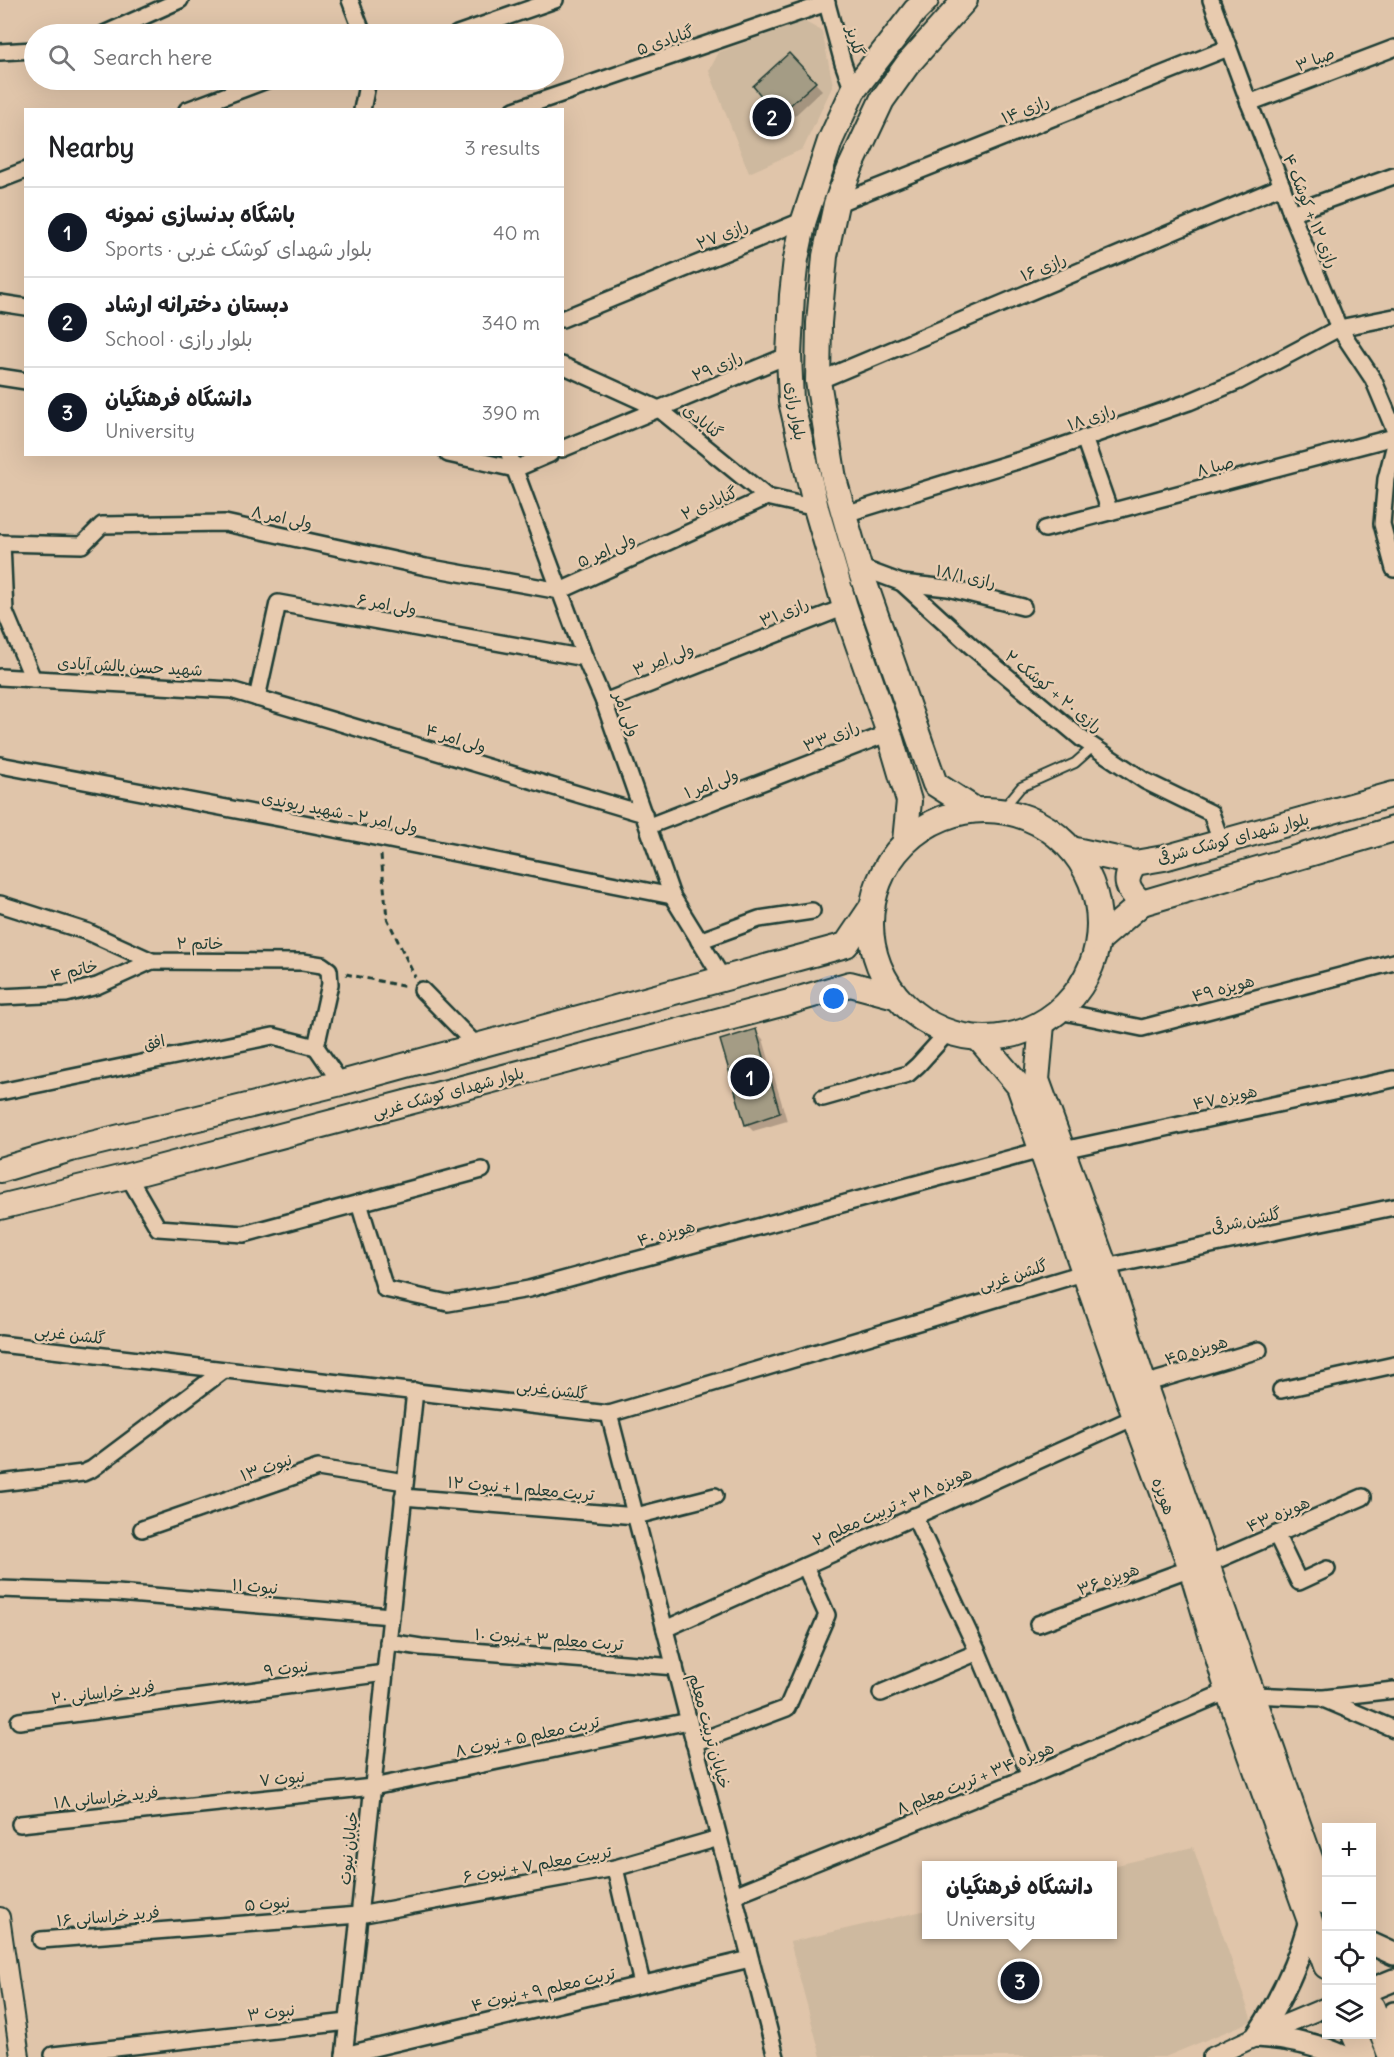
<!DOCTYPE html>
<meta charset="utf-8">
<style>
:root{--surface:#fff;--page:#f2f2f2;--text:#202124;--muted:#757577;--line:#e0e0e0;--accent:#111827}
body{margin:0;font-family:Delius,"Playpen Sans Arabic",sans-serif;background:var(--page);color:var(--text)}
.controls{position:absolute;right:18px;bottom:18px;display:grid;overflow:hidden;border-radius:0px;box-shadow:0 6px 24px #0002}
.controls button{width:54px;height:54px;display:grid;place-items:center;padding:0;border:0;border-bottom:2px solid var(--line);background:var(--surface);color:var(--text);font:30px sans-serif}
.you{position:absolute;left:834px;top:999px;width:21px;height:21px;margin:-15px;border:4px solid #fff;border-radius:50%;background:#1a73e8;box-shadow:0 0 0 9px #1a73e833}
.badge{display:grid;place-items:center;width:39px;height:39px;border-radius:50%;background:var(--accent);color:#fff;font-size:20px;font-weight:700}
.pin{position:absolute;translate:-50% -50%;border:3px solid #fff;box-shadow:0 2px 6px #0006}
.popup{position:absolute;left:922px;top:1861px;width:195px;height:78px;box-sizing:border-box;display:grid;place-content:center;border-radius:0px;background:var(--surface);filter:drop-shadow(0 2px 4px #0005);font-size:20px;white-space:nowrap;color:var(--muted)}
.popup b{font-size:22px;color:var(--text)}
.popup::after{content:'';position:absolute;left:50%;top:100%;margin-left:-12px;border:12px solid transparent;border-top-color:var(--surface)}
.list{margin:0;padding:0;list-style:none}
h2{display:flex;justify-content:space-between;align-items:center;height:78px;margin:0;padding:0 24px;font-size:26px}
h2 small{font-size:20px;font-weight:400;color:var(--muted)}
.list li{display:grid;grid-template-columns:39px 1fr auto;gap:18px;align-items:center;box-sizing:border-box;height:90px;padding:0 24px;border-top:2px solid var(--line)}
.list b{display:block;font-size:22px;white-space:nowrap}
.list p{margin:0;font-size:20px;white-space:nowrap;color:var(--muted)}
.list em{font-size:20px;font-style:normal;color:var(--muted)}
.icon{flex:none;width:33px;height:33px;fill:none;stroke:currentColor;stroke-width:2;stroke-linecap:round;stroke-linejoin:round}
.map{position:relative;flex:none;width:1394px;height:2057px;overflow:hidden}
.search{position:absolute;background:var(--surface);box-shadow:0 6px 24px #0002;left:24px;top:24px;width:540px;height:66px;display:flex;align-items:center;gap:15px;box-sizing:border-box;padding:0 21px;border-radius:33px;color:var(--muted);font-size:22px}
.panel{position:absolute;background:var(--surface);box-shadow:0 6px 24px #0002;left:24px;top:108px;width:540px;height:348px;border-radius:0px}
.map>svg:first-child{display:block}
</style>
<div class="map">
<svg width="1394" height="2057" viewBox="0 0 1394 2057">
<rect width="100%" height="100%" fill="#e0c5aa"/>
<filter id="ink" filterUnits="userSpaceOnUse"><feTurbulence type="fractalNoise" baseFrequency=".0167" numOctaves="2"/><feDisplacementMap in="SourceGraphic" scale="12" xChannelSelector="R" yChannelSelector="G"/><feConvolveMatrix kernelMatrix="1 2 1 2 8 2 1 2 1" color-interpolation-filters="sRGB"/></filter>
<g filter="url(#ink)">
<g fill="#ceb99f">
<path d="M 803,21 L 822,31 L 833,85 L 803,149 L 749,173 L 709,71 L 719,52 Z"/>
<path d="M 1193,1847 L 1252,2021 L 1165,2057 L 821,2057 L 790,1942 L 927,1910 L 927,1934 L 1113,1934 L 1113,1866 Z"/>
</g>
<g fill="#0003">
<path d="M 789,56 L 822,90 L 787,123 L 755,86 Z"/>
<path d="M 755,1031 L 763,1039 L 787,1121 L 753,1131 L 746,1124 Z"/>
</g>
<g fill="#a49c85" stroke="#1f3d34" stroke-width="1.5">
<path d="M 789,53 L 816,82 L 778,116 L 753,86 Z"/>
<path d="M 756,1029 L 780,1113 L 745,1125 L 720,1040 Z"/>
</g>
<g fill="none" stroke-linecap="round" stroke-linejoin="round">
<g stroke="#1f3d34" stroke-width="12">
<path id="service" d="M 1001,811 L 1021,787 L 1075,763 L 1093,747"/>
</g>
<g stroke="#1f3d34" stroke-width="20">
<g id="minor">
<path d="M 350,0 L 363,34"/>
<path d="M 826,0 L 843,63 L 853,91"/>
<path d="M 1211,0 L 1249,103 L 1282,186 L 1291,213 L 1339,328 L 1373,379 L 1394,429"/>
<path d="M 104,34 L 180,0"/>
<path d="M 457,34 L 555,0"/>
<path d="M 0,52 L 34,50"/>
<path d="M 1249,103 L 1394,48"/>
<path d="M 187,110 L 267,80"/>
<path d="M 362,110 L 368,80"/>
<path d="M 514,110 L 827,3"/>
<path d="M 0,180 L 26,170"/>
<path d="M 836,204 L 1228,48"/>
<path d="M 1291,213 L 1394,176"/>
<path d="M 0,303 L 26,307"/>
<path d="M 562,319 L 804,220"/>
<path d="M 562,365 L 659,409 L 767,497 L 816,508"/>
<path d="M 0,377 L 26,381"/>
<path d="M 818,381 L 1282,186"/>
<path d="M 1084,438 L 1110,512"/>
<path d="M 1394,448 L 1386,479 L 1382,524 L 1394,569"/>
<path d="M 562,449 L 789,355"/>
<path d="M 448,454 L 515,469 L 550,454"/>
<path d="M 509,454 L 585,658 L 604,702 L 672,896 L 723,979"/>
<path d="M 845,514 L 1030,457 L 1189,402 L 1239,381 L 1339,328 L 1394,317"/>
<path d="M 1045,529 L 1394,437"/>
<path d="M 0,543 L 82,545 L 102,525 L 225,523 L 426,567 L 560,591 L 767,497"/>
<path d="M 2,543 L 5,612 L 33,679"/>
<path d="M 859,567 L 902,583 L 971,646 L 1082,739 L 1145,781 L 1211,813 L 1221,842"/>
<path d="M 902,583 L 948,588 L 1023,607"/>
<path d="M 0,677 L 231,690 L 644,814"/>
<path d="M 257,698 L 278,603 L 585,658"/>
<path d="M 604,702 L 845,607"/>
<path d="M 0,765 L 284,819 L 672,896"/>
<path d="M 649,826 L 889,733"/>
<path d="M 0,904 L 88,932 L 152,961 L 303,962 L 322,965 L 329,970 L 330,984 L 316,1047"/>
<path d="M 699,941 L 759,919 L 812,911"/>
<path d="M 422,990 L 477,1046"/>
<path d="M 0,997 L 66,994 L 97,986 L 152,961"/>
<path d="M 1059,1011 L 1142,1028 L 1394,962"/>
<path d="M 316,1047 L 341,1083"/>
<path d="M 0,1092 L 273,1036 L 316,1047"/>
<path d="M 823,1098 L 908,1074 L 918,1065 L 947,1033"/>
<path d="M 1063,1150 L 1394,1079"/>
<path d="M 128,1176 L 158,1228 L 244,1234 L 482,1170"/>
<path d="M 359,1203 L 385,1289 L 448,1303 L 529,1289 L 1041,1150"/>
<path d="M 1105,1267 L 1394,1207"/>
<path d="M 0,1344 L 609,1414 L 1083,1273"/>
<path d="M 1144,1384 L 1259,1350"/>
<path d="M 1281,1390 L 1394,1365"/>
<path d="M 609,1414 L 776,2057"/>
<path d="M 0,1483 L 83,1473 L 92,1469 L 224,1370"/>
<path d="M 403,1497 L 636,1516 L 715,1496"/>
<path d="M 914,1516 L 978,1652 L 1030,1776"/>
<path d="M 142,1529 L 318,1468 L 405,1482"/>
<path d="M 1276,1534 L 1299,1582 L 1327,1569"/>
<path d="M 1208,1564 L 1363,1497"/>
<path d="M 0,1589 L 117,1593 L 391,1616"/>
<path d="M 1038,1624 L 1191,1568"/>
<path d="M 665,1629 L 1135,1417"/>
<path d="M 388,1642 L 421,1647 L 675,1667"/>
<path d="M 881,1693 L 978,1652"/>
<path d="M 1254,1695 L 1321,1698 L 1394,1729"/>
<path d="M 1324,1698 L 1394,1690"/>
<path d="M 19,1721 L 385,1673"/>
<path d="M 694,1743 L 787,1708 L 827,1615 L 805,1566"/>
<path d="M 20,1824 L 373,1787 L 689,1721"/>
<path d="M 615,1868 L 642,1984"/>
<path d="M 734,1895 L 1030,1776 L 1228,1691"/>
<path d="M 41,1940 L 359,1915 L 615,1868 L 719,1838"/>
<path d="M 53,2055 L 348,2022"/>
<path d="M 344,2055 L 750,1959"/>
<path d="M 344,2057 L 415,1391"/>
</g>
</g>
<g stroke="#1f3d34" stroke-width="22">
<g id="tertiary">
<path d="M 0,1917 L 20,2057"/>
<path d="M 1212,2057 L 1257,2036 L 1326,2007"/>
</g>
</g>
<g stroke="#1f3d34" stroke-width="26">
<g id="secondary">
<path d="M 1372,1944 L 1394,1954"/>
<path d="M 1372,1989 L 1394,1980"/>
<path d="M 1257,2036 C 1281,2000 1298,1964 1310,1921"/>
<path d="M 1257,2036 C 1289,2038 1316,2044 1345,2057"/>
<path d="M 1384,2039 L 1394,2013"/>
</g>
</g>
<g stroke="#1f3d34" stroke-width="28">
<g id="primary">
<path d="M 965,0 L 907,65 L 882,100 L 851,166 L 836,204 L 825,256 L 819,323 L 818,381 L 834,479 L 859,567 L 935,784 L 971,807"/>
<circle cx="985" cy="924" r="114"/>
<path d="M 905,841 L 909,801 L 889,733 L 845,607 L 816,508 L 791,401 L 789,355 L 792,295 L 796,259 L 804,220 L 830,141 L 853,91 L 915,11 L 926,0"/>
<path d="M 1071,849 L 1135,863 L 1164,858 L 1394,794"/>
<path d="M 1135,863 C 1122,880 1127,890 1142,903"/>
<path d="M 1099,940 L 1142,903 L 1394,829"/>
<path d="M 1042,1024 L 1037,1080 L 1105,1267 L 1144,1384 L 1319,1884 L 1326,1902"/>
<path d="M 979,1039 L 1019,1086 L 1135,1417 L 1191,1568 L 1228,1691 L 1326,1966"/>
<path d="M 0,1170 L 71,1149 L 341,1083 L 846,945 L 871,908"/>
<path d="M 0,1207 L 128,1176 L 789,1002 L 850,984 L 895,996"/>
<path d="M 1372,2007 L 1391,2057"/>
<path d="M 1354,2034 L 1364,2057"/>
</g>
</g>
<g stroke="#1f3d34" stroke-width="3" stroke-dasharray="6 4.5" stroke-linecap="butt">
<path d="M 381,855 L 387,918 L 415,977"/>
<path d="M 346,974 L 407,987"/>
</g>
<use href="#service" stroke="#e8cbaf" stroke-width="8"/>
<use href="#minor" stroke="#e8cbaf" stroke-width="15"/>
<use href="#tertiary" stroke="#e8cbaf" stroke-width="18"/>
<use href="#secondary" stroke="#e8cbaf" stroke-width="21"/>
<use href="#primary" stroke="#e8cbaf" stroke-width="24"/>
</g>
</g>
<g text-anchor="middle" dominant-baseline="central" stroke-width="5" stroke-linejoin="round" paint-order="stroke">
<g font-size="16" fill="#1f3d34" stroke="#e8cbaf">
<text transform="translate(665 40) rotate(-19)">گنابادی ۵</text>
<text transform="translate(856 41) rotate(75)">گلریز</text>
<text transform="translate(1315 59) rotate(-21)">صبا ۳</text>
<text transform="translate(1025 109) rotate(-22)">رازی ۱۴</text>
<text transform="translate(1311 211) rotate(68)">رازی ۱۲ + کوشک ۴</text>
<text transform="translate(722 234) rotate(-22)">رازی ۲۷</text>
<text transform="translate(1043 267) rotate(-23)">رازی ۱۶</text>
<text transform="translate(717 366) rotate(-23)">رازی ۲۹</text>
<text transform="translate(796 411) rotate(81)">بلوار رازی</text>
<text transform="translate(1091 417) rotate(-19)">رازی ۱۸</text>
<text transform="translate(703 421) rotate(39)">گنابادی</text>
<text transform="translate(1215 466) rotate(-15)">صبا ۸</text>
<text transform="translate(709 503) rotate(-24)">گنابادی ۲</text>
<text transform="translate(282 517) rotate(12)">ولی امر ۸</text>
<text transform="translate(606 550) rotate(-24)">ولی امر ۵</text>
<text transform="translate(966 576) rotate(12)">رازی ۱۸/۱</text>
<text transform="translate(387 604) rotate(10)">ولی امر ۶</text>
<text transform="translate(784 612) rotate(-22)">رازی ۳۱</text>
<text transform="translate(663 659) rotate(-21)">ولی امر ۳</text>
<text transform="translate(130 666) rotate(3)">شهید حسن بالش آبادی</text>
<text transform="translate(1054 691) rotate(39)">رازی ۲۰ + کوشک ۲</text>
<text transform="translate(627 714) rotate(69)">ولی امر</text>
<text transform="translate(831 736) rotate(-21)">رازی ۳۳</text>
<text transform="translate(456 738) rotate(17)">ولی امر ۴</text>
<text transform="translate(711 783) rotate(-21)">ولی امر ۱</text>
<text transform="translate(340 812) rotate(11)">ولی امر ۲ - شهید ریوندی</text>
<text transform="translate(1233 838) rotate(-15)">بلوار شهدای کوشک شرقی</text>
<text x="200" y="943">خاتم ۲</text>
<text transform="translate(74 970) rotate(-13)">خاتم ۴</text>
<text transform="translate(1223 988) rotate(-15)">هویزه ۴۹</text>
<text transform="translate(154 1042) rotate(-12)">افق</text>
<text transform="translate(448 1092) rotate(-15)">بلوار شهدای کوشک غربی</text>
<text transform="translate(1225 1097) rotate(-12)">هویزه ۴۷</text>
<text transform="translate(1246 1220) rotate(-12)">گلشن شرقی</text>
<text transform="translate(666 1233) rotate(-15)">هویزه ۴۰</text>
<text transform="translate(1013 1275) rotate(-17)">گلشن غربی</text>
<text transform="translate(70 1334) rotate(7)">گلشن غربی</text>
<text transform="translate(1196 1350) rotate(-17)">هویزه ۴۵</text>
<text transform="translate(552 1389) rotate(7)">گلشن غربی</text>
<text transform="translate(266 1467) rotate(-19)">نبوت ۱۳</text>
<text transform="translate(521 1488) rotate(5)">تربت معلم ۱ + نبوت ۱۲</text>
<text transform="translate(1164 1496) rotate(70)">هویزه</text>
<text transform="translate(892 1506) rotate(-24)">هویزه ۳۸ + تربیت معلم ۲</text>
<text transform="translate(1278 1514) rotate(-23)">هویزه ۴۳</text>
<text transform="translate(1108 1579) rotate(-20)">هویزه ۳۶</text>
<text transform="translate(255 1586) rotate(5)">نبوت ۱۱</text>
<text transform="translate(549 1639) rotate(4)">تربت معلم ۳ + نبوت ۱۰</text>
<text transform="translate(286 1668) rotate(-7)">نبوت ۹</text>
<text transform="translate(103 1692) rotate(-7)">فرید خراسانی ۲۰</text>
<text transform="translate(710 1731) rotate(75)">خیایان تربیت معلم</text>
<text transform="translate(527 1736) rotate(-12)">تربت معلم ۵ + نبوت ۸</text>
<text transform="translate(282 1778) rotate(-6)">نبوت ۷</text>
<text transform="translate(975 1778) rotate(-22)">هویزه ۳۴ + تربت معلم ۸</text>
<text transform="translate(106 1797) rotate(-6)">فرید خراسانی ۱۸</text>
<text transform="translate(348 1848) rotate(-84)">خیابان نبوت</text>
<text transform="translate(537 1864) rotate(-10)">تربیت معلم ۷ + نبوت ۶</text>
<text transform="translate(267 1903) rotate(-5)">نبوت ۵</text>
<text transform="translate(108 1916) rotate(-5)">فرید خراسانی ۱۶</text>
<text transform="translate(543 1989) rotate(-13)">تربت معلم ۹ + نبوت ۴</text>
<text transform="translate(271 2012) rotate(-7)">نبوت ۳</text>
</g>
</g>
</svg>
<div class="controls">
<button>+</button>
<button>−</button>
<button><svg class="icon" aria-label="locate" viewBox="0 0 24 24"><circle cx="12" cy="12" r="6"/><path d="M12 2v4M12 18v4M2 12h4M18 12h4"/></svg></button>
<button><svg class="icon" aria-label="layers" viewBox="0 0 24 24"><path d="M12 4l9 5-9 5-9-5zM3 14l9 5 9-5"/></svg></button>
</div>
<div class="you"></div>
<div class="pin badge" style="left:750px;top:1077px">1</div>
<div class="pin badge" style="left:772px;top:117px">2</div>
<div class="pin badge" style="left:1020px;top:1981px">3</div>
<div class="popup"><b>دانشگاه فرهنگیان</b>University</div>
<div class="search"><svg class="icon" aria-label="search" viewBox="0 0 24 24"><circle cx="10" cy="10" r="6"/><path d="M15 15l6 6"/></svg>Search here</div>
<section class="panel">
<h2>Nearby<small>3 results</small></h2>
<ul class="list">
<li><span class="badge">1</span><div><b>باشگاه بدنسازی نمونه</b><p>Sports · بلوار شهدای کوشک غربی</p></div><em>40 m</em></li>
<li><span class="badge">2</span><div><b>دبستان دخترانه ارشاد</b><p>School · بلوار رازی</p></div><em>340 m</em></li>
<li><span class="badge">3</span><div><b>دانشگاه فرهنگیان</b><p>University</p></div><em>390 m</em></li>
</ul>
</section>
</div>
